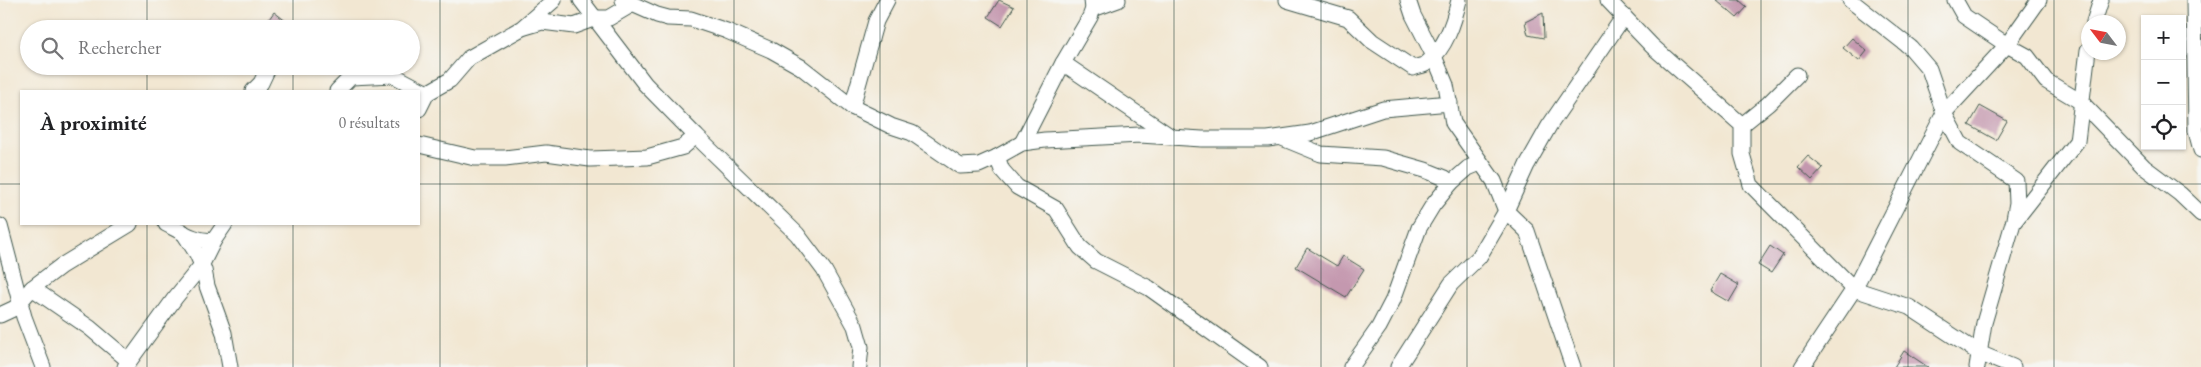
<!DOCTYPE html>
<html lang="fr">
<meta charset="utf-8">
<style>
:root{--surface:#fff;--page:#f2f2f2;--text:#202124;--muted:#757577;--line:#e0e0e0}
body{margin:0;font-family:"EB Garamond",serif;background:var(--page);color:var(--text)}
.controls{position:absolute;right:15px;top:15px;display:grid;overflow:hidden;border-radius:0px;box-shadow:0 1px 4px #0004}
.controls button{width:45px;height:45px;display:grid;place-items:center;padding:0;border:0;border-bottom:1px solid var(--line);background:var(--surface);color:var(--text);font:25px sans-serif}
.compass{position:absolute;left:2081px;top:15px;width:45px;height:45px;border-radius:50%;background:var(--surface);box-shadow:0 1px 4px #0004;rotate:302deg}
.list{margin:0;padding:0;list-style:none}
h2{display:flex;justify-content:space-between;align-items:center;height:65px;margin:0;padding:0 20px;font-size:21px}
h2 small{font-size:16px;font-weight:400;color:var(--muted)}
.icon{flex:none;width:28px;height:28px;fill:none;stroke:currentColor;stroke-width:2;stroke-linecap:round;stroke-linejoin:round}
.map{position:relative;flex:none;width:2201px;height:367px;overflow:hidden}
.search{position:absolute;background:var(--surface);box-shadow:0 1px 4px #0004;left:20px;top:20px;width:400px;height:55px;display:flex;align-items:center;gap:12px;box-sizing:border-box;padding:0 18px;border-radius:28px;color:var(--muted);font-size:19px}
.panel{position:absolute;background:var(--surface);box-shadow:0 1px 4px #0004;left:20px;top:90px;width:400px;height:135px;border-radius:0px}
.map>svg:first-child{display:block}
</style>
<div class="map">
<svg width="2201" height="367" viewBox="0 0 2201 367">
<rect width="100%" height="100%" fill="#f6f6f2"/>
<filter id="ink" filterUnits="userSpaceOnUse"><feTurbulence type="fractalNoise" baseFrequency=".02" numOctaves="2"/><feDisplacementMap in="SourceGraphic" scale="10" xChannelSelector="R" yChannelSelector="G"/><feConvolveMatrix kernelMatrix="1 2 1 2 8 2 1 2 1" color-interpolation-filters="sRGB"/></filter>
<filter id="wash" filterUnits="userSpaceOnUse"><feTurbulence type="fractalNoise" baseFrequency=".0096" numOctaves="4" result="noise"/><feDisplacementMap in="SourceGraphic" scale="20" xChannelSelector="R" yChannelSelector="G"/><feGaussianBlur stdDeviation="1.12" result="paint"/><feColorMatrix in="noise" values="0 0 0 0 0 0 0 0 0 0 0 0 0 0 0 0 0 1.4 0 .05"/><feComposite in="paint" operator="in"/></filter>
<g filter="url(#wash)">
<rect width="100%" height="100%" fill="#f2e7d2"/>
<g id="blocks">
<g fill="#c498af">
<path d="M 999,0 L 1014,7 L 1002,26 L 988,17 Z"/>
<path d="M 1716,0 L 1739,0 L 1747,7 L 1737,18 Z"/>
<path d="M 274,12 L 296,29 L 262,29 Z"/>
<path d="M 1543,13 L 1544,38 L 1528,35 L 1525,22 Z"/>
<path d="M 1852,38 L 1867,51 L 1859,61 L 1843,48 Z"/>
<path d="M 1980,106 L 2007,121 L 1996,140 L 1969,125 Z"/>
<path d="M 1808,156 L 1823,168 L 1812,180 L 1798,167 Z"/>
<path d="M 1770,246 L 1783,255 L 1771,273 L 1758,265 Z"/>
<path d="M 1307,248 L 1337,266 L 1343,256 L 1364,269 L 1346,297 L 1296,267 Z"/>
<path d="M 1720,274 L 1739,285 L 1729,302 L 1710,291 Z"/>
<path d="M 1904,351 L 1928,367 L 1894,367 Z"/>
</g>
</g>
</g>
<g filter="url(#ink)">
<use href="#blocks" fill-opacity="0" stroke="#3f564c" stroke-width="1"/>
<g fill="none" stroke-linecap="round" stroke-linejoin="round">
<g stroke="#3f564c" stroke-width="17">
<g id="street">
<path d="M 581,0 L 645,84 L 696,136 L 797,234 L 824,270 L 855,326 L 861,347 L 859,367"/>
<path d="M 623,0 L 657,15 L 668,18 L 691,19 L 727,31 L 771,50 L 801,67 L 852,107 L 891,126 L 912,133 L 960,166 L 979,165 L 997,157 L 1002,170 L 1017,187 L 1056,209 L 1080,247 L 1096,261 L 1149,288 L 1260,367"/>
<path d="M 1287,0 L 1348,18 L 1372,41 L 1413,68 C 1417,66 1424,66 1427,63 C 1446,48 1454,22 1459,0"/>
<path d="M 1408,0 L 1413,15 L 1434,56 L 1446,85 L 1453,123 L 1494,181 L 1506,211 L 1527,231 L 1573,367"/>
<path d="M 1608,0 L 1652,46 L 1742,125 L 1742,154 L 1751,185 L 1854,289 L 1909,307 L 1979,353 L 2013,367"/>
<path d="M 1850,0 L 1911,48 L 1929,69 L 1944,113 L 1960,143 L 2016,181 L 2017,203 L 2014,219"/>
<path d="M 1955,0 L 1964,16 L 2007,45 L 2027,56 L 2046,81 L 2081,102 L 2144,167 L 2180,194 L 2201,214"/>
<path d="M 2194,0 L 2196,131 L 2201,150"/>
<path d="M 1093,9 L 1118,0"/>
<path d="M 2094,22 L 2101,0"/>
<path d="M 525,27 L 542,22 L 574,26 L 596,18 L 609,18 L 631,5"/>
<path d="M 1063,63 L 1170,136"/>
<path d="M 253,91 L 261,83 L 269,66"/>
<path d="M 337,91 L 351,77 L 393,75 L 427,93"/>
<path d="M 852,107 L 876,21 L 887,0"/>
<path d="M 419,109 L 427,93 L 450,80 L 469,58 L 522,28 L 554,0"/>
<path d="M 1742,125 L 1768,104 L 1797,75"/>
<path d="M 1282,138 L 1321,154 L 1383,158 L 1425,170 L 1445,178 L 1451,183 L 1468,168 L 1480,163"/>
<path d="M 1022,143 L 1063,63 L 1090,17 L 1093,9 L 1092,0"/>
<path d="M 419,145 L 475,158 L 505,158 L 546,153 L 590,159 L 620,158 L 647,157 L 683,147 L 696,136"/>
<path d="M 997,157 L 1022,143 L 1045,140 L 1140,135 L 1202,139 L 1268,139 L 1310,133 L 1383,109 L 1450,103"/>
<path d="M 166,224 C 180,231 198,243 214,240"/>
<path d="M 0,226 L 24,317 L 43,367"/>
<path d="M 183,232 L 197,254 L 204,270 L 207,286 L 224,333 L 230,367"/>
<path d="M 32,288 L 61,266 L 130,224"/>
<path d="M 0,315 L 15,308 L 32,288 L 90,328 L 129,361"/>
<path d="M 125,367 L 175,298 L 201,266 L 214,240 L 225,224"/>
<path d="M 1351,367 L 1379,327 L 1393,300 L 1419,228 L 1433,205 L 1451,183"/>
<path d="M 1398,367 L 1451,284 L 1479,257 L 1506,211 L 1527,165 L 1549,126 L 1624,16"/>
<path d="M 1802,367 L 1854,289 L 1944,113 L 2007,45 L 2039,0"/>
<path d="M 1977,367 L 1984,323 L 2013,223 L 2077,141 L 2088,50"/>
</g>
</g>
<use href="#street" stroke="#fff" stroke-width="15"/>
</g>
</g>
<path fill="none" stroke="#1f3d34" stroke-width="1" stroke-opacity="0.55" d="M 147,0 L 147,29M 293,0 L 293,29M 440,0 L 440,367M 587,0 L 587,367M 734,0 L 734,367M 880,0 L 880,367M 1027,0 L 1027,367M 1174,0 L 1174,367M 1321,0 L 1321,367M 1467,0 L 1467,367M 1614,0 L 1614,367M 1761,0 L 1761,367M 1908,0 L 1908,367M 2054,0 L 2054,367M 147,66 L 147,91M 293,66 L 293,91M 0,184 L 21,184M 419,184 L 2201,184M 147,224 L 147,367M 293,224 L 293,367"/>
</svg>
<div class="controls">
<button>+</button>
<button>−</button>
<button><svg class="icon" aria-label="locate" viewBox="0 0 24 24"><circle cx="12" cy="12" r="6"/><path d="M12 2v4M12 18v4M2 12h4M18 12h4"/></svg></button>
</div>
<svg class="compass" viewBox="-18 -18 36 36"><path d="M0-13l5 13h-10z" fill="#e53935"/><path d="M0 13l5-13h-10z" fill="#757577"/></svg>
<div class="search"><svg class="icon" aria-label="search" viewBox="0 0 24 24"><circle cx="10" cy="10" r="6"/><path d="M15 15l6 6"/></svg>Rechercher</div>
<section class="panel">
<h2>À proximité<small>0 résultats</small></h2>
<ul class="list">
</ul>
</section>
</div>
